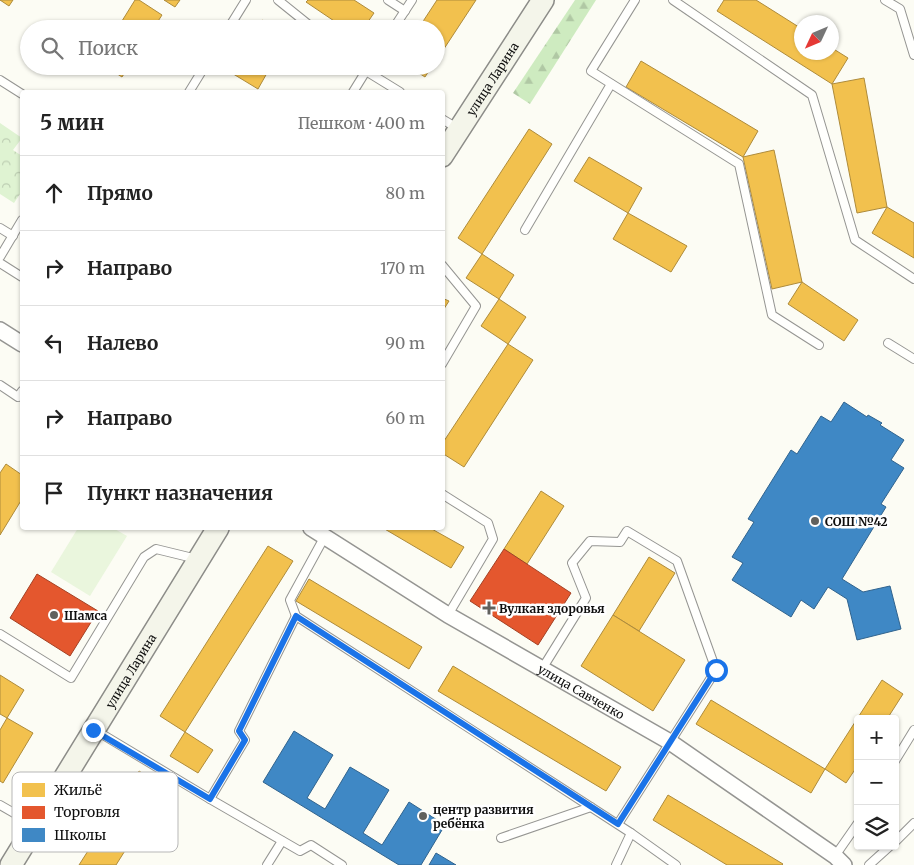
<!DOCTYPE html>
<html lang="ru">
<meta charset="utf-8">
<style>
:root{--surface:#fff;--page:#f2f2f2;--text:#222;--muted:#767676;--line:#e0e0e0}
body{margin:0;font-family:Merriweather,serif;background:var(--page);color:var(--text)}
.controls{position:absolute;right:15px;bottom:15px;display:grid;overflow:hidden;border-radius:5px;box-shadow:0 1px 4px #0004}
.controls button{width:45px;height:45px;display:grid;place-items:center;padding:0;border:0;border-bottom:1px solid var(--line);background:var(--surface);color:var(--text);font:25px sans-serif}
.compass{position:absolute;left:794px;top:15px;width:45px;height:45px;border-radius:50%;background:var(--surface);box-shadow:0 1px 4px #0004;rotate:226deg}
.stop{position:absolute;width:15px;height:15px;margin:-11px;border:4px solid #1a73e8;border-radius:50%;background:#fff}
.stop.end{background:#1a73e8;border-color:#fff;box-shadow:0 1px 5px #0008}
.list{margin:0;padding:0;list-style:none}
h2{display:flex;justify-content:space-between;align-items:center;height:65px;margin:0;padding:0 20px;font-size:21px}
h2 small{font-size:16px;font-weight:400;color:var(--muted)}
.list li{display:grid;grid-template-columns:32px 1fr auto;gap:15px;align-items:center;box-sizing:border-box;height:75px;padding:0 20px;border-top:1px solid var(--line)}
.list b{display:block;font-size:19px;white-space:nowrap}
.list em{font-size:16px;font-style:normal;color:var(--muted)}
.icon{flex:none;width:28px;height:28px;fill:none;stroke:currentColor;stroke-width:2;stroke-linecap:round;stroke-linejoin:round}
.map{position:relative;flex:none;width:914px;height:865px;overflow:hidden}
.search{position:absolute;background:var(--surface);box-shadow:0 1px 4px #0004;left:20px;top:20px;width:425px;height:55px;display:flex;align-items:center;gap:12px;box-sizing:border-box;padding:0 18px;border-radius:28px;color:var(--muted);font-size:19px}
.panel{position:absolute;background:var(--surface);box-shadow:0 1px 4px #0004;left:20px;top:90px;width:425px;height:440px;border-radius:5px}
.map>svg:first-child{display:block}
</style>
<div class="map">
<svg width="914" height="865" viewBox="0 0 914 865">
<defs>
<pattern id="forest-firs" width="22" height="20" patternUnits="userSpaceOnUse" patternTransform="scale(1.25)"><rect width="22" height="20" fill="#ceebc0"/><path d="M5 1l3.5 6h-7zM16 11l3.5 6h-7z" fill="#b0c8a4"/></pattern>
<pattern id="park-crowns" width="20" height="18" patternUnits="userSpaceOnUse" patternTransform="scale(1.25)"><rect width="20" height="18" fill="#dff3d2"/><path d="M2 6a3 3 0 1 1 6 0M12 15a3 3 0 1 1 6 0" fill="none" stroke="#becfb3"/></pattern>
</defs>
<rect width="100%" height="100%" fill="#fcfcf4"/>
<path fill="url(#forest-firs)" d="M 575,0 L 596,0 L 530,104 L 513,93 Z"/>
<path fill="url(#park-crowns)" d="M 0,123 L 22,138 L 13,150 L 22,156 L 22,191 L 14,203 L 0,194 Z"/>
<path fill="#eaf6dd" d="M 78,528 L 113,528 L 127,536 L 90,596 L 51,572 Z"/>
<g fill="#f2c14e" stroke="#ae8b3b">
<path d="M 0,0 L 13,0 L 9,6 Z"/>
<path d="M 135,0 L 139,0 L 162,15 L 153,29 L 117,29 Z"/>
<path d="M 164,0 L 180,0 L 175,7 Z"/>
<path d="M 308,0 L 354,0 L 374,13 L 363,29 L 346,29 L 306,2 Z"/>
<path d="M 437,0 L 476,0 L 436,61 L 436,29 L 418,29 Z"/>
<path d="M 724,0 L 756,0 L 802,29 L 802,52 L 832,52 L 832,48 L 848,58 L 832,84 L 717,11 Z"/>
<path d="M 262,20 L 276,29 L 256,29 Z"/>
<path d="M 641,61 L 758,131 L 743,157 L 626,87 Z"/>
<path d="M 105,66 L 129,66 L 122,77 Z"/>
<path d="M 233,66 L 271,66 L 258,89 L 230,72 Z"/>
<path d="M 408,66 L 432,66 L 425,77 Z"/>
<path d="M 864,78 L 887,207 L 857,213 L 832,84 Z"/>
<path d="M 529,129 L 552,144 L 482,254 L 458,238 Z"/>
<path d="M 774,150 L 802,282 L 772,289 L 743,157 Z"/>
<path d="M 589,157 L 642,188 L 628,213 L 574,181 Z"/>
<path d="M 887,207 L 914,223 L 914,258 L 872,233 Z"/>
<path d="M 628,213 L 687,246 L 671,272 L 613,239 Z"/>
<path d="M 482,254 L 514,275 L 499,299 L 466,278 Z"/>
<path d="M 802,282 L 858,320 L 844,341 L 788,304 Z"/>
<path d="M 442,298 L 449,301 L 442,312 Z"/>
<path d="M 499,299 L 526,317 L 508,344 L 481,326 Z"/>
<path d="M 508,344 L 533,360 L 464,467 L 442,453 L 442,444 Z"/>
<path d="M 6,464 L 22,475 L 22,499 L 0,535 L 0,473 Z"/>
<path d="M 541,491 L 564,506 L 527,564 L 504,549 Z"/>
<path d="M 383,528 L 430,528 L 464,547 L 451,568 Z"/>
<path d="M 268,546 L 293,561 L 185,732 L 160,716 Z"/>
<path d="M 649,557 L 675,573 L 639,631 L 613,615 Z"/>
<path d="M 309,579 L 422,647 L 409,669 L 296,601 Z"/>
<path d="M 613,615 L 685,660 L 653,711 L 581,666 Z"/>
<path d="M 453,666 L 621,767 L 606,791 L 438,691 Z"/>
<path d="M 0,675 L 24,690 L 7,718 L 0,714 Z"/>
<path d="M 882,680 L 903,694 L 887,719 L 858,719 L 858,765 L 846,783 L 825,769 Z"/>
<path d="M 711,700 L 825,769 L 811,793 L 696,724 Z"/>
<path d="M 7,718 L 33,733 L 3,783 L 0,781 L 0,730 Z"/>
<path d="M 185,732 L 213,750 L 198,773 L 170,756 Z"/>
<path d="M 139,771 L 165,787 L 116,865 L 79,865 Z"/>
<path d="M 668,795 L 783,864 L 782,865 L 727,865 L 653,820 Z"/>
</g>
<g fill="#e4572e" stroke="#a44124">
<path d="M 504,549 L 571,593 L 538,645 L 470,601 Z"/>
<path d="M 37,574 L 98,611 L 70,656 L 10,618 Z"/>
</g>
<g fill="#3f88c5" stroke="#30638e">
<path d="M 844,402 L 867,417 L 868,415 L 882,423 L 880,425 L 904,440 L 891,460 L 904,468 L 881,504 L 886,507 L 842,579 L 863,592 L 890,586 L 901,629 L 857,640 L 847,599 L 828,587 L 814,609 L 801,600 L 791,617 L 732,580 L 743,563 L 732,557 L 754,522 L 748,519 L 791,450 L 797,454 L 821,416 L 831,422 Z"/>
<path d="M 294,731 L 333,755 L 307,798 L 325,809 L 350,767 L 389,790 L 363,833 L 382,845 L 409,802 L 445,825 L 421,865 L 399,865 L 263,782 Z"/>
<path d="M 436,853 L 456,865 L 429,865 Z"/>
</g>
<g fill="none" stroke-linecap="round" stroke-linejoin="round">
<g stroke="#959592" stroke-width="10">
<g id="service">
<path d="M 278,0 L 314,29"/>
<path d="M 388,0 L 405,11"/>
<path d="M 635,0 L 591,71 L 739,164 L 772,315 L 819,345"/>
<path d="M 673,0 L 812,95 L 855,240 L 914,279"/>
<path d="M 885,0 L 900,9 L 914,55"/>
<path d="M 228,29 L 246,0"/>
<path d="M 393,29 L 412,0"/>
<path d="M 369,66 L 366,71 L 400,92"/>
<path d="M 0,80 L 22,94"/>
<path d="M 189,92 L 205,66"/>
<path d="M 353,92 L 366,71 L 360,66"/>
<path d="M 442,119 L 457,128"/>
<path d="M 0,228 L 13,236"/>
<path d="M 525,230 L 611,84"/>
<path d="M 0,257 L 22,220"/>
<path d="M 0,263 L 22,277"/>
<path d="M 442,265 L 476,306 L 442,364"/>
<path d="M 888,343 L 914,359"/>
<path d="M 0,385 L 18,397 L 22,391"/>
<path d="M 442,494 L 488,523 L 493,539 L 448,615"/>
<path d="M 325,536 L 290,600 L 296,616 L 631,833 L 676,865"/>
<path d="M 0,634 L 71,678 L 144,557 L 156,549 L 197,559"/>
<path d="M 542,669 L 586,598 L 572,563 L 590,541 L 620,542 L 627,531 L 677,561 L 716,670 L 618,824"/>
<path d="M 95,730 L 210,799 L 245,740 L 239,731 L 296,616"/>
<path d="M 895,761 L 914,730"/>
<path d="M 210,799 L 300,851 L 311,845 L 342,865"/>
<path d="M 0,805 L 33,824"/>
<path d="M 501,838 L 591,807"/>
<path d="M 895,842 L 914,823"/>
<path d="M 835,856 L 858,823"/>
<path d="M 267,865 L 282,841"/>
<path d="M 616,865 L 631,833"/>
<path d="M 869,865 L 890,846"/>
</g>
</g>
<g stroke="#959592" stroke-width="18">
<g id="minor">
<path d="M 0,330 L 22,344"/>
<path id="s1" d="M 311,528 L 448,615 L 670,742 L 835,856 L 844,865"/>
</g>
</g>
<g stroke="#8c8c88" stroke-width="24">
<g id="secondary">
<path id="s2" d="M 442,156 L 543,0"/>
<path id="s3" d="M 11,865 L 218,528"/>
</g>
</g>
<use href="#service" stroke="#fffffd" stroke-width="8"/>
<use href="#minor" stroke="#fffffd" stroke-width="15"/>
<use href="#secondary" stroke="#f4f5ea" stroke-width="21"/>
</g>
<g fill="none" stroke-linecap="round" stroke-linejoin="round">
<path stroke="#1a73e8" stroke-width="6" d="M 93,730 L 210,799 L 245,740 L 239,731 L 296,616 L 618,824 L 716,670"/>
</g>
<g fill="#61615e" stroke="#fff" stroke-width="2">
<circle cx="815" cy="521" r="5"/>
<path d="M486.5 600.5h5v5h5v5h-5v5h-5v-5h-5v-5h5z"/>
<circle cx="54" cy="615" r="5"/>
<circle cx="423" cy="816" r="5"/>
</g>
<g text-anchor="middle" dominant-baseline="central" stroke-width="5" stroke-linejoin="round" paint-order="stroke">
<g font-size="12" fill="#0e0e0e" stroke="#fff">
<text stroke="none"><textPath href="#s2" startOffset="92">улица Ларина</textPath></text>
<text stroke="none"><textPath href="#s3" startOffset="228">улица Ларина</textPath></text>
<text stroke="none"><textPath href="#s1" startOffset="316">улица Савченко</textPath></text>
</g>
<g font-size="12" font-weight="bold" fill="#0e0e0e" stroke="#fff" text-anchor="start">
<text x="825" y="521">СОШ №42</text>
<text x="499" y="608">Вулкан здоровья</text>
<text x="64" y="615">Шамса</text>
<text x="433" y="809">центр развития<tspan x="433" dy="14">ребёнка</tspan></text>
</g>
</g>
<rect x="12" y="772" width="166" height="80" rx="8" fill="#fff" stroke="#b7b7b7" stroke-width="1"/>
<rect x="22" y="783" width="23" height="14" fill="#f2c14e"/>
<rect x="22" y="806" width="23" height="13" fill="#e4572e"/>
<rect x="22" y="828" width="23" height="14" fill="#3f88c5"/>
<g font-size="14" fill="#0e0e0e">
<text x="54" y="795">Жильё</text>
<text x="54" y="817">Торговля</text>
<text x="54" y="840">Школы</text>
</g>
</svg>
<div class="controls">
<button>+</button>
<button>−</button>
<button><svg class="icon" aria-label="layers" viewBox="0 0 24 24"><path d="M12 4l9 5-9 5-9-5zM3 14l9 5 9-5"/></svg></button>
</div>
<svg class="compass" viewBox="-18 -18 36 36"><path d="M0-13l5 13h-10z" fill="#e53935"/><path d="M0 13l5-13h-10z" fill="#767676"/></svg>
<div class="stop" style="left:716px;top:670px"></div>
<div class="stop end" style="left:93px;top:730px"></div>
<div class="search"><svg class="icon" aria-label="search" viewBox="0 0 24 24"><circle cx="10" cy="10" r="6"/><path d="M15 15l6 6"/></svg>Поиск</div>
<section class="panel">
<h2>5 мин<small>Пешком · 400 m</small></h2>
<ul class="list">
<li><svg class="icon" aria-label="ahead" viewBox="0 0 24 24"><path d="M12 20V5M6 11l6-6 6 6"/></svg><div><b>Прямо</b></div><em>80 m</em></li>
<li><svg class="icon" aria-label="right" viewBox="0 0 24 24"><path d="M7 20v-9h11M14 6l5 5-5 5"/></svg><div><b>Направо</b></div><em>170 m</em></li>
<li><svg class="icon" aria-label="left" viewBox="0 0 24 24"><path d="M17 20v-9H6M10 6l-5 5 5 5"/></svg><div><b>Налево</b></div><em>90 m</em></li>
<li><svg class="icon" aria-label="right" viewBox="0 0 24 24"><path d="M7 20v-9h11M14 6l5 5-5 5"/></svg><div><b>Направо</b></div><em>60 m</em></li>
<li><svg class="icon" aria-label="arrive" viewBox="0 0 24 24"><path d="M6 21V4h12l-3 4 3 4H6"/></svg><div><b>Пункт назначения</b></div></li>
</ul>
</section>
</div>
